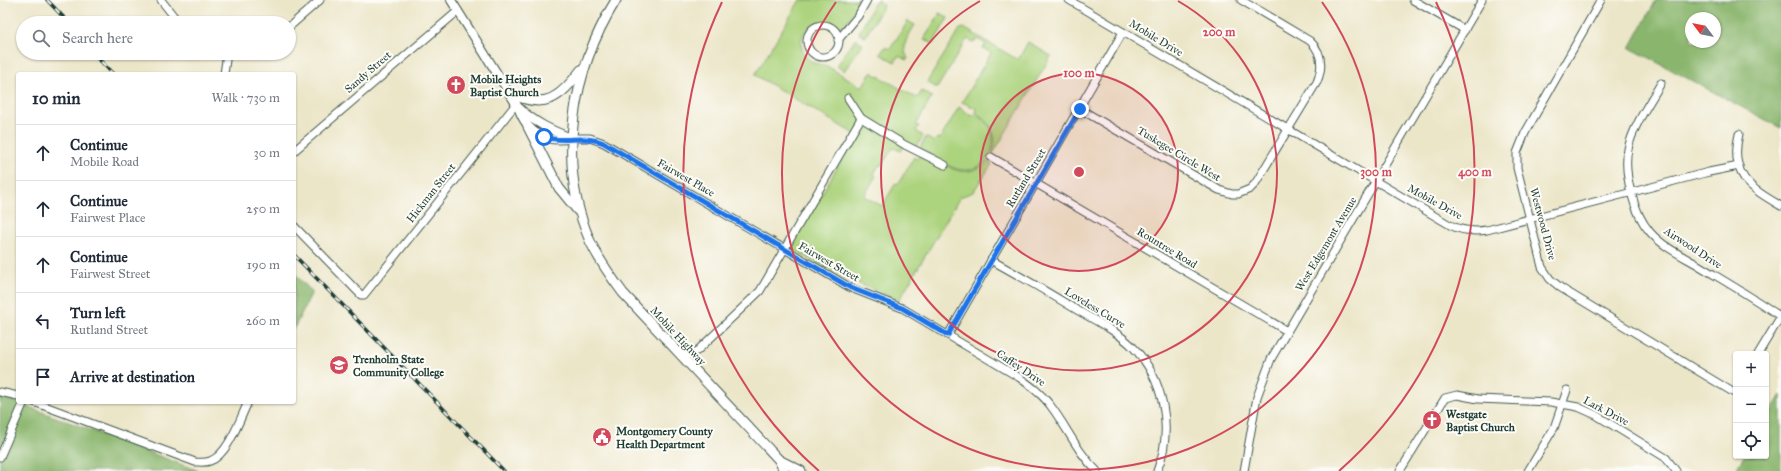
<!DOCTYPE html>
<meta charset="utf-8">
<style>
:root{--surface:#fff;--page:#f2f2f3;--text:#1f2937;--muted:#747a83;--line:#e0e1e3}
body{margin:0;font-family:"IM FELL Great Primer",serif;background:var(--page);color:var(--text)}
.controls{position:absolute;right:12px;bottom:12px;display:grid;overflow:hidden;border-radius:4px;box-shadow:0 1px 3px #0004}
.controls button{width:36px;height:36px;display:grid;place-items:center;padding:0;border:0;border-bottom:1px solid var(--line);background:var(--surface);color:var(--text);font:20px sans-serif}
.compass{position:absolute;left:1685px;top:12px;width:36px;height:36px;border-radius:50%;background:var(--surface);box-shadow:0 1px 3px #0004;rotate:302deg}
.stop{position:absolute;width:12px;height:12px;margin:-9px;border:3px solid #1a73e8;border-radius:50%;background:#fff}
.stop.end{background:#1a73e8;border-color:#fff;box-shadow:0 1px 4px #0008}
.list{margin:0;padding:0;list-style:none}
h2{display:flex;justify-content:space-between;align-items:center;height:52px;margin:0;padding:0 16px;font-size:17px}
h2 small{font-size:13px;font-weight:400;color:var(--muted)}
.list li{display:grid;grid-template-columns:26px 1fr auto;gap:12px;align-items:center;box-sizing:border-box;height:56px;padding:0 16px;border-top:1px solid var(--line)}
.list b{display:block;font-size:15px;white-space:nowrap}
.list p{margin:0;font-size:13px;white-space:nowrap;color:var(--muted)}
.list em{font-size:13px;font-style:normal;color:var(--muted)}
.icon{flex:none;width:22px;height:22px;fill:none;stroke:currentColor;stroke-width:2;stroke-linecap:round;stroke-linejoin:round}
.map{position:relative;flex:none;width:1781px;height:471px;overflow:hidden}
.search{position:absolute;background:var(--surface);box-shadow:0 1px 3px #0004;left:16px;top:16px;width:280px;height:44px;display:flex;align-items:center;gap:10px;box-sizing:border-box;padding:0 14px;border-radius:22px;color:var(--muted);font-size:15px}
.panel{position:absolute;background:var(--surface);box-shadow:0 1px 3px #0004;left:16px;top:72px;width:280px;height:332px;border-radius:4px}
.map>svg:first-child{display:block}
</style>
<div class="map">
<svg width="1781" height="471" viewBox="0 0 1781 471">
<rect width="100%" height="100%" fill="#fdfcf7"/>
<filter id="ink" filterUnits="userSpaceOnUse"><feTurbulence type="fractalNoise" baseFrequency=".025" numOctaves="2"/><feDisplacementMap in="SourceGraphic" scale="8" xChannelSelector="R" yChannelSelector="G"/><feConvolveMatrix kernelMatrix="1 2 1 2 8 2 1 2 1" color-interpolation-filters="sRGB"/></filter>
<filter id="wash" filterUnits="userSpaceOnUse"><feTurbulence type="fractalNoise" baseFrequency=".012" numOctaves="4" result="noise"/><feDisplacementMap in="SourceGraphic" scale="16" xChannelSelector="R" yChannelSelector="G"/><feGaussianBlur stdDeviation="0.9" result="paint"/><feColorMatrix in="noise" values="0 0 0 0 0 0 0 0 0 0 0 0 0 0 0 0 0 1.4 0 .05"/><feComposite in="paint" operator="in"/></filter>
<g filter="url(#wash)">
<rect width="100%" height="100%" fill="#ece6c9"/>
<g fill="#acd37d" stroke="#668858">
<path d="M 800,0 L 860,0 L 846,24 L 841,27 C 826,26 813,15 803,35 C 798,46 804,59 815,63 C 819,65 823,64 827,66 C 839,73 850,80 862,87 L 871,72 L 917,98 L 922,91 L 932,97 L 916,125 L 919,126 L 916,131 L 923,136 L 914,151 L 905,145 L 901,151 L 893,148 L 881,166 L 879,165 L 874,174 L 876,176 L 864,196 L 882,206 L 896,183 L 898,184 L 914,157 L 917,159 L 920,155 L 945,170 L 948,166 C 962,175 976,172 988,161 L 992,164 L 973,192 L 960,197 L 899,300 L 845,278 L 793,250 L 791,247 L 856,135 L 755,75 Z"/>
<path d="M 876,0 L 880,0 L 879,2 L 884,5 L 865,37 L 859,33 Z"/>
<path d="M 940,13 L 948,18 L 933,44 L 924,39 Z"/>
<path d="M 908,21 L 915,25 C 909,35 900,46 908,58 L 907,60 L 898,56 L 895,62 L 880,54 L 885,47 L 890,49 Z"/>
<path d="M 964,28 L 1018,60 L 1028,42 L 1051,56 L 991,157 C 999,138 993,123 976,113 L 977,109 L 962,102 L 991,53 L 983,48 L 986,44 L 977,39 L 974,43 L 967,39 L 937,88 L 927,82 L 960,29 Z"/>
<path d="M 856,39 L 863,44 L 844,71 L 837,66 L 848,48 L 849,48 Z"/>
<path d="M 959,107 L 972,116 L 974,114 C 978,117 983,119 987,123 C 1001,140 990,168 967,170 C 952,172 933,156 920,148 L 926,137 L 934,142 L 937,138 L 940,139 Z"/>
</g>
<g fill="#89b56c" stroke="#547950" fill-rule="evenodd">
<path d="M 1656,0 L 1781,0 L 1781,128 L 1630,48 ZM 1691,18 L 1715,18 L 1715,42 L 1691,42 Z"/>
<path d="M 294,273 L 312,292 L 294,329 Z"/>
<path d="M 1781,395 L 1781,471 L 1735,471 L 1744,456 L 1766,456 L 1766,419 Z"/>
<path d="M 5,398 L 199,471 L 0,471 L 0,399 Z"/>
</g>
</g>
<g filter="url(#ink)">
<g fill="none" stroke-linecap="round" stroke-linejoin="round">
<g stroke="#3e564a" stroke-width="9">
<g id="minor">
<path d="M 161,0 L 179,23"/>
<path d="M 1069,0 L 1450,225 C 1462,231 1474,232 1487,230 L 1709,172 L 1739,166"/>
<path d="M 1413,0 L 1465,30"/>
<path d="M 1601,0 L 1525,133 L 1517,153 L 1517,168 L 1542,267 L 1550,279 L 1561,288 L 1736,394"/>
<circle cx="823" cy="41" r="16"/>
<path d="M 289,27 L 320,0"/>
<path d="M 838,40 L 858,16 L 867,0"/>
<path d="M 224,74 L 227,53"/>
<path d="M 1661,83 C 1649,104 1633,126 1628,149 C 1623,173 1634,214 1650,232 C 1663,247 1681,255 1698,265 C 1726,282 1754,298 1781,317"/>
<path d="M 848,98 L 861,118 L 905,145 L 945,165"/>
<path d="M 1080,109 L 1219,190 L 1232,194 L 1238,194 L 1250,189 L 1255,184 L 1317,82 C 1323,67 1323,53 1310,41 L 1241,0"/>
<path d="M 1739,134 C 1729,175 1750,188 1781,206"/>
<path d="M 572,138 L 590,138 L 604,143 L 851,288 L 902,308 L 1020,378 C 1031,386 1042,394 1050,405 C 1067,427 1077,452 1097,471"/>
<path d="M 294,151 L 458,11"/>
<path d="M 991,157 L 1287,331"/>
<path d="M 294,226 L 361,295 L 364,295 L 516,104"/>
<path d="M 991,260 C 1020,276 1049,293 1077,310 C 1096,321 1117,331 1133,347 C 1164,379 1174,429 1157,471"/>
<path d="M 948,335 L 1123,32"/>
<path d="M 1758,354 L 1781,316"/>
<path d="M 681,356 L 697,351 L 760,291 L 861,118"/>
<path d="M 0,392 L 18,396"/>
<path d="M 34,402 L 195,462 C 200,462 205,463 210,461 C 228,455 240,419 248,402"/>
<path d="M 0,457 L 24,402"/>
<path d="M 1244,471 L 1257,397 L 1271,359 L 1482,0"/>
<path d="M 1400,471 L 1445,398 L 1457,395 L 1478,399 L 1551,402 L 1578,407 L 1596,415 L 1666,458 L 1676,471"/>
<path d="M 1528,471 L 1554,428 L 1567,390"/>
</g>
</g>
<g stroke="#3e564a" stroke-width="10">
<g id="tertiary">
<path d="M 451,0 L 518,107 C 527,133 545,144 572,138"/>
<path d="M 519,108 C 535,123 551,130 571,138"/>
</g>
</g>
<g stroke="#3e564a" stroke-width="11">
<g id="secondary">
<path d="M 616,0 C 572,71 556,163 590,241 C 599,260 611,277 623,293 L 779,460 L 784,471"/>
<path d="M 509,93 C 545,110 559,99 581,70"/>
<path d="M 528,127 L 559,188 L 578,211"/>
<path d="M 779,460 L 801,471"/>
</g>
</g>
<use href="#minor" stroke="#fff" stroke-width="7"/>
<use href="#tertiary" stroke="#fff" stroke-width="8"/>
<use href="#secondary" stroke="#fff" stroke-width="9"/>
<g stroke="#1f3d34" stroke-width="3.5">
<g id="rail">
<path d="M 47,0 L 69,23"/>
<path d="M 93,53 L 113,74"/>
<path d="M 294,255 L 504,471"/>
</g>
</g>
<use href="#rail" stroke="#fdfcf7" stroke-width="2" stroke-dasharray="6" stroke-linecap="butt"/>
</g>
</g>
<g fill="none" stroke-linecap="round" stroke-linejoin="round" filter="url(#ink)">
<path stroke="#1a73e8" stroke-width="5" d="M 544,137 C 564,144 584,134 604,143 L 851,288 L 902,308 L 948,335 L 1080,109"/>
</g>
<circle cx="1079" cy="172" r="99" fill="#d1495b" fill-opacity=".12"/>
<g fill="none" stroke="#d1495b" stroke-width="2">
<circle cx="1079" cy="172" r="99"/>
<path d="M1178 1A198 198 0 1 1 980 1"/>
<path d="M1322 2A297 297 0 1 1 836 2"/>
<path d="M819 471A396 396 0 0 1 722 2M1436 2A396 396 0 0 1 1339 471"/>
</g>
<defs>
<g id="church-disc" transform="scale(1)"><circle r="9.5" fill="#d1495b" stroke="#fdfcf7"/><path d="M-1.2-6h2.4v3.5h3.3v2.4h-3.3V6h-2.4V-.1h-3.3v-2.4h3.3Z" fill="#fff"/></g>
<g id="university-disc" transform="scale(1)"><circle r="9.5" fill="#d1495b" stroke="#fdfcf7"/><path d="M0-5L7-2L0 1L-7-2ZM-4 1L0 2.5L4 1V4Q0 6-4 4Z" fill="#fff"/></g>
<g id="civic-disc" transform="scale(1)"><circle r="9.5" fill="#d1495b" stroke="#fdfcf7"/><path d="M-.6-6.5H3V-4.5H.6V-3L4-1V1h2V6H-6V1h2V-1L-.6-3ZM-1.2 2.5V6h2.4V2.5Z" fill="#fff"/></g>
</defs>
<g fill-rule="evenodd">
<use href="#church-disc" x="456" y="85"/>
<use href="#university-disc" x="339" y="365"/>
<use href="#church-disc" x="1432" y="420"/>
<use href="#civic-disc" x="602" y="437"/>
</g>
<g text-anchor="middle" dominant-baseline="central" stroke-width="4" stroke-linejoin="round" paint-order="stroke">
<g font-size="11" fill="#1f3d34" stroke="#fdfcf7">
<text transform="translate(1156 38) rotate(31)">Mobile Drive</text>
<text transform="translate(368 72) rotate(-41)">Sandy Street</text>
<text transform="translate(1179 154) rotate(31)">Tuskegee Circle West</text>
<text transform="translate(686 178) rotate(30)">Fairwest Place</text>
<text transform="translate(1026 178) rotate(-59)">Rutland Street</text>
<text transform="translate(431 193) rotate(-52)">Hickman Street</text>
<text transform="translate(1435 202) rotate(29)">Mobile Drive</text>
<text transform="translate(1543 224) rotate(75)">Westwood Drive</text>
<text transform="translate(1326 244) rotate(-59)">West Edgemont Avenue</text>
<text transform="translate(1167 248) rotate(31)">Rountree Road</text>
<text transform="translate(1693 248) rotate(33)">Airwood Drive</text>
<text transform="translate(829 262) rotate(30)">Fairwest Street</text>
<text transform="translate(1095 308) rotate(31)">Loveless Curve</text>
<text transform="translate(678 336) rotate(47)">Mobile Highway</text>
<text transform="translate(1021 368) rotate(34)">Caffey Drive</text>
<text transform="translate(1606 411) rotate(28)">Lark Drive</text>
</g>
<g font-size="11" font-weight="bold" fill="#1f3d34" stroke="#fdfcf7" text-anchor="start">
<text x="470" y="79">Mobile Heights<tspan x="470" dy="13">Baptist Church</tspan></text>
<text x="353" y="359">Trenholm State<tspan x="353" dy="13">Community College</tspan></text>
<text x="1446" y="414">Westgate<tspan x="1446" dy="13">Baptist Church</tspan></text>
<text x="616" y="431">Montgomery County<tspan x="616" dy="13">Health Department</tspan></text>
</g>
</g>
<circle cx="1079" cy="172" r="6" fill="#d1495b" stroke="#fdfcf7" stroke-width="2"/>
<g font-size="12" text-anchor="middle" font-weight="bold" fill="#d1495b" stroke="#fdfcf7" stroke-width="4" stroke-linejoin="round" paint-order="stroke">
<text x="1219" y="36">200 m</text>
<text x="1079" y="77">100 m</text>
<text x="1376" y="176">300 m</text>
<text x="1475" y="176">400 m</text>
</g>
</svg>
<div class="controls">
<button>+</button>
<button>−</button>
<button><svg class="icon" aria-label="locate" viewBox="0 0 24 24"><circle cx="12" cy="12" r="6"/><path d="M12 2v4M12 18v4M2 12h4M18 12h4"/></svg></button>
</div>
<svg class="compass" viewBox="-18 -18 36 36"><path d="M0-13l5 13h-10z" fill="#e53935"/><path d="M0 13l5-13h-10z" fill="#747a83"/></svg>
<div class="stop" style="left:544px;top:137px"></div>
<div class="stop end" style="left:1080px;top:109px"></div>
<div class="search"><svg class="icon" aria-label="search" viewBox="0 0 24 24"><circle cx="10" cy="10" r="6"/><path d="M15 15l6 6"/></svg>Search here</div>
<section class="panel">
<h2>10 min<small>Walk · 730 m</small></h2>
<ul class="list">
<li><svg class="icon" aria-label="ahead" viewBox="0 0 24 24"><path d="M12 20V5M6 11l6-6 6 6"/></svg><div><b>Continue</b><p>Mobile Road</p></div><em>30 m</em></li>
<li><svg class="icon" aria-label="ahead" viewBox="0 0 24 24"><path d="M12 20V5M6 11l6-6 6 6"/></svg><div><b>Continue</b><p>Fairwest Place</p></div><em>250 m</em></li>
<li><svg class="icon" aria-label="ahead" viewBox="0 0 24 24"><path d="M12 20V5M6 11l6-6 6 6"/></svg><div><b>Continue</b><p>Fairwest Street</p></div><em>190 m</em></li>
<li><svg class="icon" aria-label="left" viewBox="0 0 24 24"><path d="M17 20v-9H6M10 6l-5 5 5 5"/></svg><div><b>Turn left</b><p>Rutland Street</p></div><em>260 m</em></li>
<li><svg class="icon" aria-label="arrive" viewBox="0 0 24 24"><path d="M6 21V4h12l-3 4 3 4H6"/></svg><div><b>Arrive at destination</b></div></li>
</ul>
</section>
</div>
